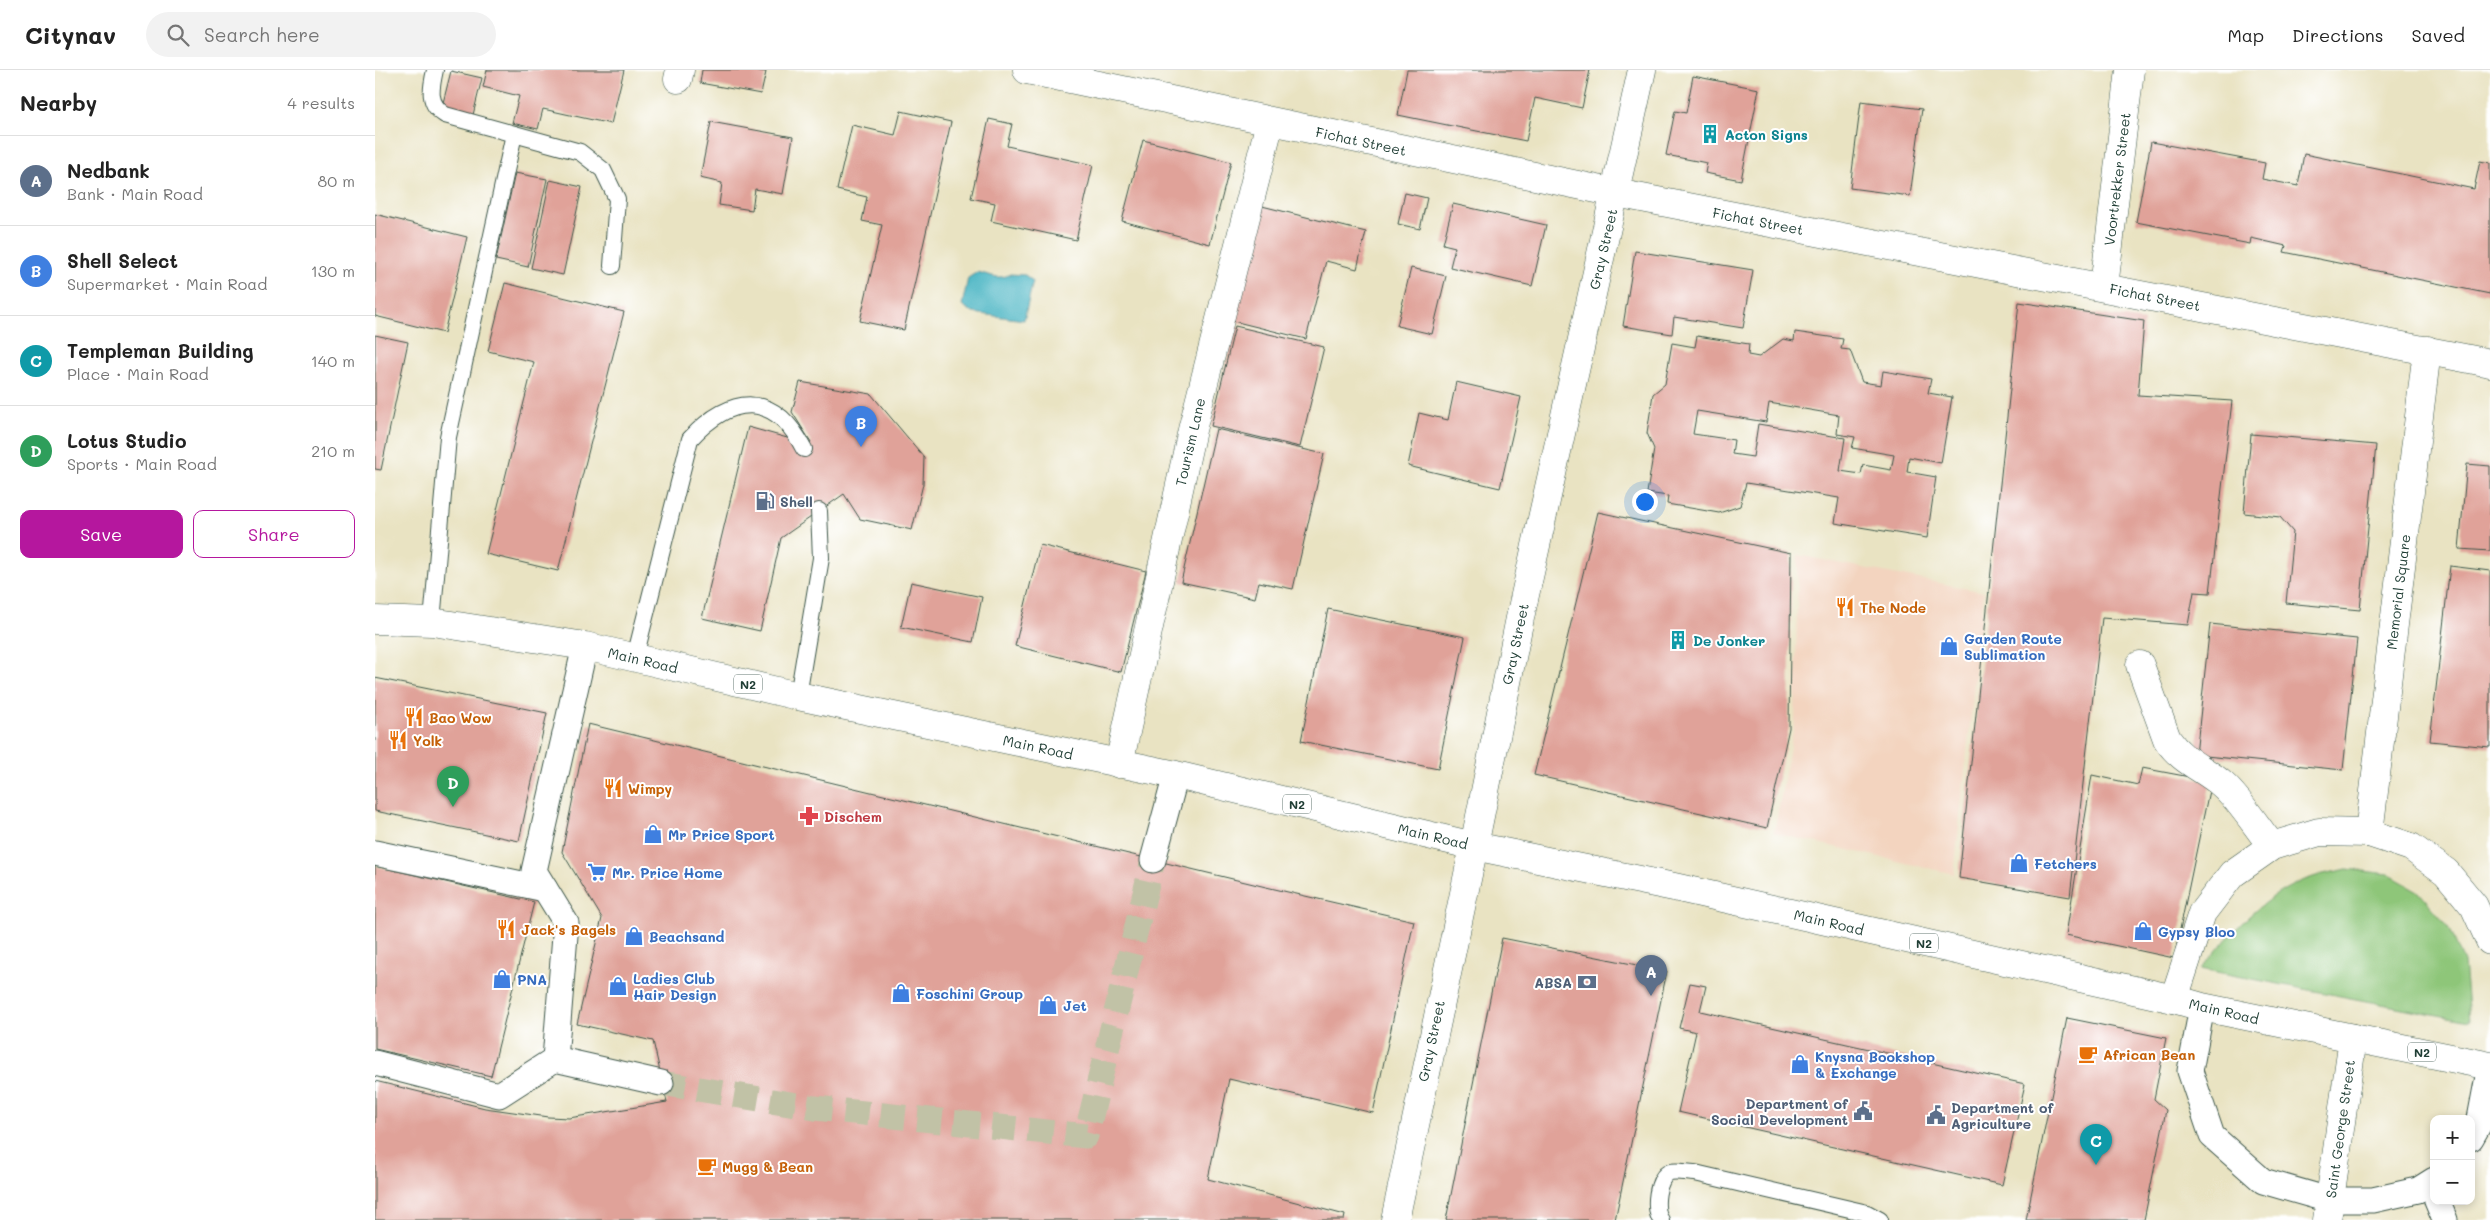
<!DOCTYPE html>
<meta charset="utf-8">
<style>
:root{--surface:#fff;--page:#f2f2f2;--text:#222;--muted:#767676;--line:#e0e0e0;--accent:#b5179e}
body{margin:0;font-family:Mali,sans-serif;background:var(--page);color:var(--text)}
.controls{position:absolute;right:15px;bottom:15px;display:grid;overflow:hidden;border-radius:10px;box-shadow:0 2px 8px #0003}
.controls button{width:45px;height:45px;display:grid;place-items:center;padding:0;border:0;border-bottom:1px solid var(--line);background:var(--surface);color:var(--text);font:25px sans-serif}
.you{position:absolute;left:1269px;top:431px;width:18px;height:18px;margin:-12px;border:4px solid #fff;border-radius:50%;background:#1a73e8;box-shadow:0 0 0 8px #1a73e833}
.badge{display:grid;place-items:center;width:32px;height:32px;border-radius:50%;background:var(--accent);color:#fff;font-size:16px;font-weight:700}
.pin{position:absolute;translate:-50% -41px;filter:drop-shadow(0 1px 2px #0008)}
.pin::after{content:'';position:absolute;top:26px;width:18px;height:15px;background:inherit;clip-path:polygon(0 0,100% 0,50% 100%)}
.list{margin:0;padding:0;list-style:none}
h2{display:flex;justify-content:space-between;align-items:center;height:65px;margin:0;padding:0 20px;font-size:21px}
h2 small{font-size:16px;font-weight:400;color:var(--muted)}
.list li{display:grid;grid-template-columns:32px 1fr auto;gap:15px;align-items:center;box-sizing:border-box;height:90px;padding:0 20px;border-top:1px solid var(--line)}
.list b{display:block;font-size:19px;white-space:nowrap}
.list p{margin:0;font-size:16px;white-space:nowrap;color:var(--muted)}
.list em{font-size:16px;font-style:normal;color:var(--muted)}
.actions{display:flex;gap:10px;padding:15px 20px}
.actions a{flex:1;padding:11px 0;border:1px solid var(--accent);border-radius:10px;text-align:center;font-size:18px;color:var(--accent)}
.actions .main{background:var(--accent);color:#fff}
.icon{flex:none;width:28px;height:28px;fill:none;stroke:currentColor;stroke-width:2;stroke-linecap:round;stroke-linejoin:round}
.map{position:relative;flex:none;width:2115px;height:1150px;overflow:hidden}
header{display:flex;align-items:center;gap:30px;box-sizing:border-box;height:70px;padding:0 25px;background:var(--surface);border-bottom:1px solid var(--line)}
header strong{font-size:24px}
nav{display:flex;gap:28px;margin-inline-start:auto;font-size:18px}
.search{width:350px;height:45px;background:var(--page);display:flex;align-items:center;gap:12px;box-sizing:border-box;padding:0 18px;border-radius:28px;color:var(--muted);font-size:19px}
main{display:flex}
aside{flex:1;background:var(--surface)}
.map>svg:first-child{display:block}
</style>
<header>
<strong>Citynav</strong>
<div class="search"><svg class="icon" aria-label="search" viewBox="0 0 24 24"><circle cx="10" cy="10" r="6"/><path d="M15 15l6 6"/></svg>Search here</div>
<nav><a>Map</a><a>Directions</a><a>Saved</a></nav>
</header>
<main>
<aside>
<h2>Nearby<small>4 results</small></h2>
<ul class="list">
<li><span class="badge" style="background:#5c6f8a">A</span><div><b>Nedbank</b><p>Bank · Main Road</p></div><em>80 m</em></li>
<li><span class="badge" style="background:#3f7fe0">B</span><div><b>Shell Select</b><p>Supermarket · Main Road</p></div><em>130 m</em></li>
<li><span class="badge" style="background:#0f9aa8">C</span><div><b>Templeman Building</b><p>Place · Main Road</p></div><em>140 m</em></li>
<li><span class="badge" style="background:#2e9e5b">D</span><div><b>Lotus Studio</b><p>Sports · Main Road</p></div><em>210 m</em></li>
</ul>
<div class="actions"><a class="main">Save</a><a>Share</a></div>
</aside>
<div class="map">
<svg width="2115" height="1150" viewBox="0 0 2115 1150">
<rect width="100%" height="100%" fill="#fff"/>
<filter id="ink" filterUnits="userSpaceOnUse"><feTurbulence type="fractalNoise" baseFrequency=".02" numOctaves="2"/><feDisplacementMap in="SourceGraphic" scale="10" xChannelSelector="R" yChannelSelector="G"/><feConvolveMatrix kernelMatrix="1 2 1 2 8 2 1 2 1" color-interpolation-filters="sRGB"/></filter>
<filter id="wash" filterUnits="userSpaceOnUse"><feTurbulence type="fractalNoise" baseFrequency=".0096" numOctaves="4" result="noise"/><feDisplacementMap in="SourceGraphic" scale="20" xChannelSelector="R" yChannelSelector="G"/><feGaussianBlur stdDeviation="1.12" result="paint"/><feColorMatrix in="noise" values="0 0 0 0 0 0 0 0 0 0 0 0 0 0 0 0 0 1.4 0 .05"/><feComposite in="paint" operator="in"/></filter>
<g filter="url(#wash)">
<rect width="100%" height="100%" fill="#e9e3c2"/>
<path fill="#f3d4bf" d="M 1423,485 L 1609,522 L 1579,804 L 1399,763 L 1420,650 Z"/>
<path fill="#8ec679" stroke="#568256" d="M 1972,799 L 2013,804 L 2043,821 L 2074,857 L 2089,892 L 2094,951 L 1826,899 C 1858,861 1889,823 1938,807 C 1948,803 1961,802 1972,799 Z"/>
<path fill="#46b4c2" stroke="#32787b" d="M 602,202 C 613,204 625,211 635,204 L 650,205 L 658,211 L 649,250 L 598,243 L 587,235 L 593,208 Z"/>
<g id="blocks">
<g fill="#e0a299" fill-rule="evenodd">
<path d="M 112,0 L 249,0 L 236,54 L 168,39 L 163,59 L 137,53 L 144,26 L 108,17 Z"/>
<path d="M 327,0 L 379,0 L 391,2 L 386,24 L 325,13 Z"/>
<path d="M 1032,0 L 1215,0 L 1207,38 L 1160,28 L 1151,71 L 1023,45 Z"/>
<path d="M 76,1 L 107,8 L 98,45 L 67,37 Z"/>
<path d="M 1318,6 L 1384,19 L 1366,110 L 1330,103 L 1332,93 L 1291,85 L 1300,41 L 1311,43 Z"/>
<path d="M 1486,31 L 1547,39 L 1535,126 L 1475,118 Z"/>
<path d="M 526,41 L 576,52 L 529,260 L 485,251 L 507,155 L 487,151 L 492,127 L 462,120 L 477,55 L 520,65 Z"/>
<path d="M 614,49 L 637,54 L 632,76 L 718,95 L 701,170 L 616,151 L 620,133 L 596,128 Z"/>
<path d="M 336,52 L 418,67 L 408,124 L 380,119 L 377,140 L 344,135 L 347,113 L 325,108 Z"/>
<path d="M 768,70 L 856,92 L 835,174 L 747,151 Z"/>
<path d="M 1776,72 L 1890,93 L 1887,109 L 1923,116 L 1929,84 L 2099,119 L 2105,91 L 2115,93 L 2115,224 L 1909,182 L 1911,176 L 1876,168 L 1875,174 L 1761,152 Z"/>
<path d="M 140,103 L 172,109 L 153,197 L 121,190 Z"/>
<path d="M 175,110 L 207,117 L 188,205 L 156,198 Z"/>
<path d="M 1030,123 L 1052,128 L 1045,159 L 1023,154 Z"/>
<path d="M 1078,134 L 1171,155 L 1157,216 L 1075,197 L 1080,177 L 1068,174 Z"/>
<path d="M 887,136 L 991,162 L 982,199 L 951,191 L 931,269 L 858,251 Z"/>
<path d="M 0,144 L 92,167 L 69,263 L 0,246 Z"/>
<path d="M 1260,181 L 1378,200 L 1368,258 L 1299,247 L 1297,264 L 1248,256 Z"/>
<path d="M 1036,198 L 1071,206 L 1057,264 L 1022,256 Z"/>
<path d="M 130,213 L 249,242 L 183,501 L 111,484 L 159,292 L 113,281 Z"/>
<path d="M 1644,232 L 1769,251 L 1763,325 L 1857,331 L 1835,523 L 1819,522 L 1813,555 L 1727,548 L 1695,827 L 1584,808 Z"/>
<path d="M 860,256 L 949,277 L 925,377 L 836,356 Z"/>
<path d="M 1420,262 L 1468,269 L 1466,279 L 1475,280 L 1487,312 L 1506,315 L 1508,301 L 1556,309 L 1553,323 L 1577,327 L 1566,393 L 1534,387 L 1532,402 L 1561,407 L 1552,468 L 1460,453 L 1464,428 L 1371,413 L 1365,436 L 1344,443 L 1292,434 L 1293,426 L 1272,423 L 1279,379 L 1272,363 L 1278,324 L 1290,314 L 1297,273 L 1320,277 L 1322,266 L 1374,274 L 1373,285 L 1384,287 L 1408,269 L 1419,271 ZM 1394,333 L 1464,345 L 1462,364 L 1480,367 L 1477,378 L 1519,385 L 1516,400 L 1488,395 L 1486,404 L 1465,401 L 1470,368 L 1383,354 L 1378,387 L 1357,384 L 1359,370 L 1318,364 L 1322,341 L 1391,352 Z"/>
<path d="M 0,265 L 33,272 L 6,400 L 0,399 Z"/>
<path d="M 425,312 L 496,324 L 549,387 L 548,414 L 537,460 L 485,449 L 469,424 L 406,468 L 385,561 L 327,548 L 373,357 L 423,371 L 423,384 L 436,372 L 417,342 Z"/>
<path d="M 1081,312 L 1146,327 L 1125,418 L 1033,396 L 1044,343 L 1073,350 Z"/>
<path d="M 841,359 L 949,384 L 918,519 L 884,512 L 880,528 L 806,512 Z"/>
<path d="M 1876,364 L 2001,375 L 1985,540 L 1911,533 L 1918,462 L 1905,447 L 1869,443 Z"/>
<path d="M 2092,394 L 2115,396 L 2115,481 L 2084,479 Z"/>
<path d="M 1223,442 L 1416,483 L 1414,658 L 1392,758 L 1159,705 Z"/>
<path d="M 665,475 L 771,501 L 746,602 L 640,576 Z"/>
<path d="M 2075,496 L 2115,501 L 2115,677 L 2055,671 Z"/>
<path d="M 536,512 L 607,527 L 598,572 L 526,557 Z"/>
<path d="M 953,539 L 1090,567 L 1063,699 L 926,671 Z"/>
<path d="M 1835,554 L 1982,569 L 1968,700 L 1821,685 Z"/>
<path d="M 0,608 L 172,643 L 144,771 L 0,741 Z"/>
<path d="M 213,654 L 891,817 L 1039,851 L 998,1043 L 854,1009 L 833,1109 L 970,1145 L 969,1150 L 0,1150 L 0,1011 L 110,1038 L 173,1047 L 194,1048 L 292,1032 L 278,971 L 202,954 L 227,848 L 187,782 Z"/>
<path d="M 1767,698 L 1836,711 L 1799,888 L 1691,865 L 1717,705 L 1763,715 Z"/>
<path d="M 0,796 L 159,832 L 116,1006 L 0,979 Z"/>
<path d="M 1127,868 L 1292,901 L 1240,1150 L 1071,1150 Z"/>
<path d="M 1315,913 L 1331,916 L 1325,941 L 1650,1014 L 1627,1115 L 1303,1042 L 1321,962 L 1304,958 Z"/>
<path d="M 1692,948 L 1791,968 L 1779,1029 L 1791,1040 L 1769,1150 L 1651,1150 Z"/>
</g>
</g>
</g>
<g filter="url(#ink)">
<use href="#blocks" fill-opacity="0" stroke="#3d5649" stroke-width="1"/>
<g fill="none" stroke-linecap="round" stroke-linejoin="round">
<path stroke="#c1c2a6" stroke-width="25" stroke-dasharray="25 12" stroke-linecap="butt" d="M 286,1013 L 440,1038 L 711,1066 L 778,790"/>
<g stroke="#3d5649" stroke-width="18">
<g id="service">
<path d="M 60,0 C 56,18 52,34 70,45 L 205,82 L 228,100 L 242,129 L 237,196"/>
<path d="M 57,552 L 73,367 L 139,64"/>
<path d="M 260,587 L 315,369 C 356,325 399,320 429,379"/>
<path d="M 423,626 L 446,488 L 444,441"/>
<path d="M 1286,1150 C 1278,1140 1282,1106 1295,1102 C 1303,1100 1312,1103 1320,1103 L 1492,1143 L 1505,1150"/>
</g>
</g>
<g stroke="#3d5649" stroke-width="27">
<g id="pedestrian">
<path d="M 0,783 L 170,819"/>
<path d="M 778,790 L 801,705"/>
<path d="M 1827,937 L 1815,1001 L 1837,1066 L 1888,1111 L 1954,1130 L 1998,1130 L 2043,1120 L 2059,1110"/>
<path d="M 180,989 L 191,853 L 159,801 L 210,576"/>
<path d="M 0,993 L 124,1025 L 180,989 L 286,1013"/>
<path d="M 2096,1068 L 2104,1054 L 2115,996"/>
<path d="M 2062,1131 L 2070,1150"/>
</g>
</g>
<g stroke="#3d5649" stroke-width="29">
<g id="minor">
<path d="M 652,0 L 1241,123 L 2115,293"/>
<path d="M 303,9 L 305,0"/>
<path d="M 1729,217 L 1755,0"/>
<path d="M 1765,595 L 1792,669 C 1807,692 1829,698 1848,715 C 1865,730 1883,759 1897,776"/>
<path d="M 744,694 L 817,360 L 895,52"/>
<path d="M 1994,763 L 2052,280"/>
<path d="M 1799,929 L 1827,843 L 1857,804 L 1897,776 L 1944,762 L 1994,763 L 2036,777 L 2071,802 L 2099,836 L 2115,871"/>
<path d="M 1020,1150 L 1099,776"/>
<path d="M 1952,1150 L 1978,968"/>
</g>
</g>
<g stroke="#3d5649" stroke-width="29">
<path id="tertiary" d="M 1099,776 L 1146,543 L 1267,0"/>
</g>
<g stroke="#3d5649" stroke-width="29">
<path id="trunk" d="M 0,550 L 57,552 L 210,576 L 423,626 L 801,705 L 1099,776 L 1299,817 L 1799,929 L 1827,937 L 2115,996"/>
</g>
<use href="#service" stroke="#fff" stroke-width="16"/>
<use href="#pedestrian" stroke="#fff" stroke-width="25"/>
<use href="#minor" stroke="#fff" stroke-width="28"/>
<use href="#tertiary" stroke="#fff" stroke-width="28"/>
<use href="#trunk" stroke="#fff" stroke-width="28"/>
</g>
</g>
<defs>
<g id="building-bare" transform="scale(1.5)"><path d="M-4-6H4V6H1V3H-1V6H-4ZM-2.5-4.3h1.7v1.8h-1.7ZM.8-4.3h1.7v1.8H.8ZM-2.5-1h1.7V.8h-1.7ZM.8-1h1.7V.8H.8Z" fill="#0f9aa8" stroke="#fff" stroke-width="2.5" paint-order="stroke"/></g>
<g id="fuel-bare" transform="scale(1.5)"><path d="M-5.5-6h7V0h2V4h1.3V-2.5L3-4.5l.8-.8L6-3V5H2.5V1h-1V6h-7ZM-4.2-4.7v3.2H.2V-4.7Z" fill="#5c6f8a" stroke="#fff" stroke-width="2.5" paint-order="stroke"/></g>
<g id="restaurant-bare" transform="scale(1.5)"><path d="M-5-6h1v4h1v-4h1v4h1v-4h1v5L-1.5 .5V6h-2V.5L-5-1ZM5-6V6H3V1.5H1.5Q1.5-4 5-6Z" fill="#e8710a" stroke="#fff" stroke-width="2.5" paint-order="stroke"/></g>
<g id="shop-bare" transform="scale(1.5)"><path d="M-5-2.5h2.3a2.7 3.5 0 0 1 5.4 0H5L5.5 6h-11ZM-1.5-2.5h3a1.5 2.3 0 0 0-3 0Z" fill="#3f7fe0" stroke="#fff" stroke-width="2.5" paint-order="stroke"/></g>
<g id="pharmacy-bare" transform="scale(1.5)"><path d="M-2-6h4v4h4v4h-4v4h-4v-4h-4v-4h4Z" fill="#e0444e" stroke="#fff" stroke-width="2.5" paint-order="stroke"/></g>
<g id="supermarket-bare" transform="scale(1.5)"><path d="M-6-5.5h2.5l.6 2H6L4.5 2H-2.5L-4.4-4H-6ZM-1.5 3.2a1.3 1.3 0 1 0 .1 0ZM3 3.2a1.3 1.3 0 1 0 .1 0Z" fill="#3f7fe0" stroke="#fff" stroke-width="2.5" paint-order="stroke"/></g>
<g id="bank-bare" transform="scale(1.5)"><path d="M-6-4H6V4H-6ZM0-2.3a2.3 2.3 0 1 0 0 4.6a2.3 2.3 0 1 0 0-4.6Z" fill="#5c6f8a" stroke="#fff" stroke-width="2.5" paint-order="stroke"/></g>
<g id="cafe-bare" transform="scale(1.5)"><path d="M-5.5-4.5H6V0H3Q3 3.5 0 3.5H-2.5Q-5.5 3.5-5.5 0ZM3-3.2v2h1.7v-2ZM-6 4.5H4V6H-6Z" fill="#e8710a" stroke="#fff" stroke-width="2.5" paint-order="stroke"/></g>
<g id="civic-bare" transform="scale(1.5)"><path d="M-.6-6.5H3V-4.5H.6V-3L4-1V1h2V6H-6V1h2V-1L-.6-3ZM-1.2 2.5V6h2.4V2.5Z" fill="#5c6f8a" stroke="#fff" stroke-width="2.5" paint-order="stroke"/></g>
</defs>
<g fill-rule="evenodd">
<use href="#building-bare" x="1335" y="64"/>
<use href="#fuel-bare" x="390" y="431"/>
<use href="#restaurant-bare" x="1470" y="537"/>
<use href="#building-bare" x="1303" y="570"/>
<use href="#shop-bare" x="1574" y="576"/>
<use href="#restaurant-bare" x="39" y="647"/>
<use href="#restaurant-bare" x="23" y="670"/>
<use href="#restaurant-bare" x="238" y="718"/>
<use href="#pharmacy-bare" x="434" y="746"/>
<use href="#shop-bare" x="278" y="764"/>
<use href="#shop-bare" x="1644" y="793"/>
<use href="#supermarket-bare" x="222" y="802"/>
<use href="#restaurant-bare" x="131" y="859"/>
<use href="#shop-bare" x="1768" y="861"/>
<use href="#shop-bare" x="259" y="866"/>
<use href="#shop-bare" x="127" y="909"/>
<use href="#bank-bare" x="1212" y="912"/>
<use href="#shop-bare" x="243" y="916"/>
<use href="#shop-bare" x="526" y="923"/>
<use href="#shop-bare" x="673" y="935"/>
<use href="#cafe-bare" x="1713" y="984"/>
<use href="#shop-bare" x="1425" y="994"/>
<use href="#civic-bare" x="1488" y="1041"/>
<use href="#civic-bare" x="1561" y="1045"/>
<use href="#cafe-bare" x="332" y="1096"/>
</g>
<g text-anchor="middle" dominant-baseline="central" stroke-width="4" stroke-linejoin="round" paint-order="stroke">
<g fill="#fff" stroke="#627771" stroke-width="1">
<rect x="359" y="604.5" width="28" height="19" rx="4"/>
<rect x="908" y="724.5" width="28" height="19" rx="4"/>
<rect x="1535" y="863.5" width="28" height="19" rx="4"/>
<rect x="2033" y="972.5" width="28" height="19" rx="4"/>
</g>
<g font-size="12" font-weight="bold" fill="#1f3d34">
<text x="373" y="614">N2</text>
<text x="922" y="734">N2</text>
<text x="1549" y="873">N2</text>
<text x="2047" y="982">N2</text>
</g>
<g font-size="14" font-weight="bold" fill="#0d838f" stroke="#fff" text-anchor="start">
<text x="1350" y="64">Acton Signs</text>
<text x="1318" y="570">De Jonker</text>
</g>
<g font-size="14" fill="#1f3d34" stroke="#fff">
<text transform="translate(986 71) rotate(12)">Fichat Street</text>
<text transform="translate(1742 109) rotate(-83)">Voortrekker Street</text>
<text transform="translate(1383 151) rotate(11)">Fichat Street</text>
<text transform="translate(1228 179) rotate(-77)">Gray Street</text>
<text transform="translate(1780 227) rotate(11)">Fichat Street</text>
<text transform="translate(815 372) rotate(-77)">Tourism Lane</text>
<text transform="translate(2023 522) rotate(-83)">Memorial Square</text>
<text transform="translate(1140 574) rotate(-78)">Gray Street</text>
<text transform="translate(268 590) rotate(13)">Main Road</text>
<text transform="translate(663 677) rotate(12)">Main Road</text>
<text transform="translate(1058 766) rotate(13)">Main Road</text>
<text transform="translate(1454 852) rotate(13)">Main Road</text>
<text transform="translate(1849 941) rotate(13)">Main Road</text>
<text transform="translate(1056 971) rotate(-78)">Gray Street</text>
<text transform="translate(1965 1059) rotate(-82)">Saint George Street</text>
</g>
<g font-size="14" font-weight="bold" fill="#4e5e75" stroke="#fff" text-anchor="start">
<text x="405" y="431">Shell</text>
<text x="1197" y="912" text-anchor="end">ABSA</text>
<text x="1473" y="1033" text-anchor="end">Department of<tspan x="1473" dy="16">Social Development</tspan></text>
<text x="1576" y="1037">Department of<tspan x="1576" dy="16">Agriculture</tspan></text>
</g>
<g font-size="14" font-weight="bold" fill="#c56008" stroke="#fff" text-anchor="start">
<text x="1485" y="537">The Node</text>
<text x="54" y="647">Bao Wow</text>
<text x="38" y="670">Yolk</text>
<text x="253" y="718">Wimpy</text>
<text x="146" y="859">Jack's Bagels</text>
<text x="1728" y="984">African Bean</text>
<text x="347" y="1096">Mugg &amp; Bean</text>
</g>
<g font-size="14" font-weight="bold" fill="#366cbe" stroke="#fff" text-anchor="start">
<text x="1589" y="568">Garden Route<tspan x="1589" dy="16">Sublimation</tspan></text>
<text x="293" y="764">Mr Price Sport</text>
<text x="1659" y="793">Fetchers</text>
<text x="237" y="802">Mr. Price Home</text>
<text x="1783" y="861">Gypsy Bloo</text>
<text x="274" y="866">Beachsand</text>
<text x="258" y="908">Ladies Club<tspan x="258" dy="16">Hair Design</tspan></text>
<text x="142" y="909">PNA</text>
<text x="541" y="923">Foschini Group</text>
<text x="688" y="935">Jet</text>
<text x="1440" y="986">Knysna Bookshop<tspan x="1440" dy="16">&amp; Exchange</tspan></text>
</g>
<g font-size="14" font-weight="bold" fill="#be3a42" stroke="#fff" text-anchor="start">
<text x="449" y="746">Dischem</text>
</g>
</g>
</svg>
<div class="controls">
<button>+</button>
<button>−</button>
</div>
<div class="you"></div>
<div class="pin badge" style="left:1276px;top:926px;background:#5c6f8a">A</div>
<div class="pin badge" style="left:486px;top:377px;background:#3f7fe0">B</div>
<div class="pin badge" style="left:1721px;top:1095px;background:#0f9aa8">C</div>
<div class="pin badge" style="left:78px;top:737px;background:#2e9e5b">D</div>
</div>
</main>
